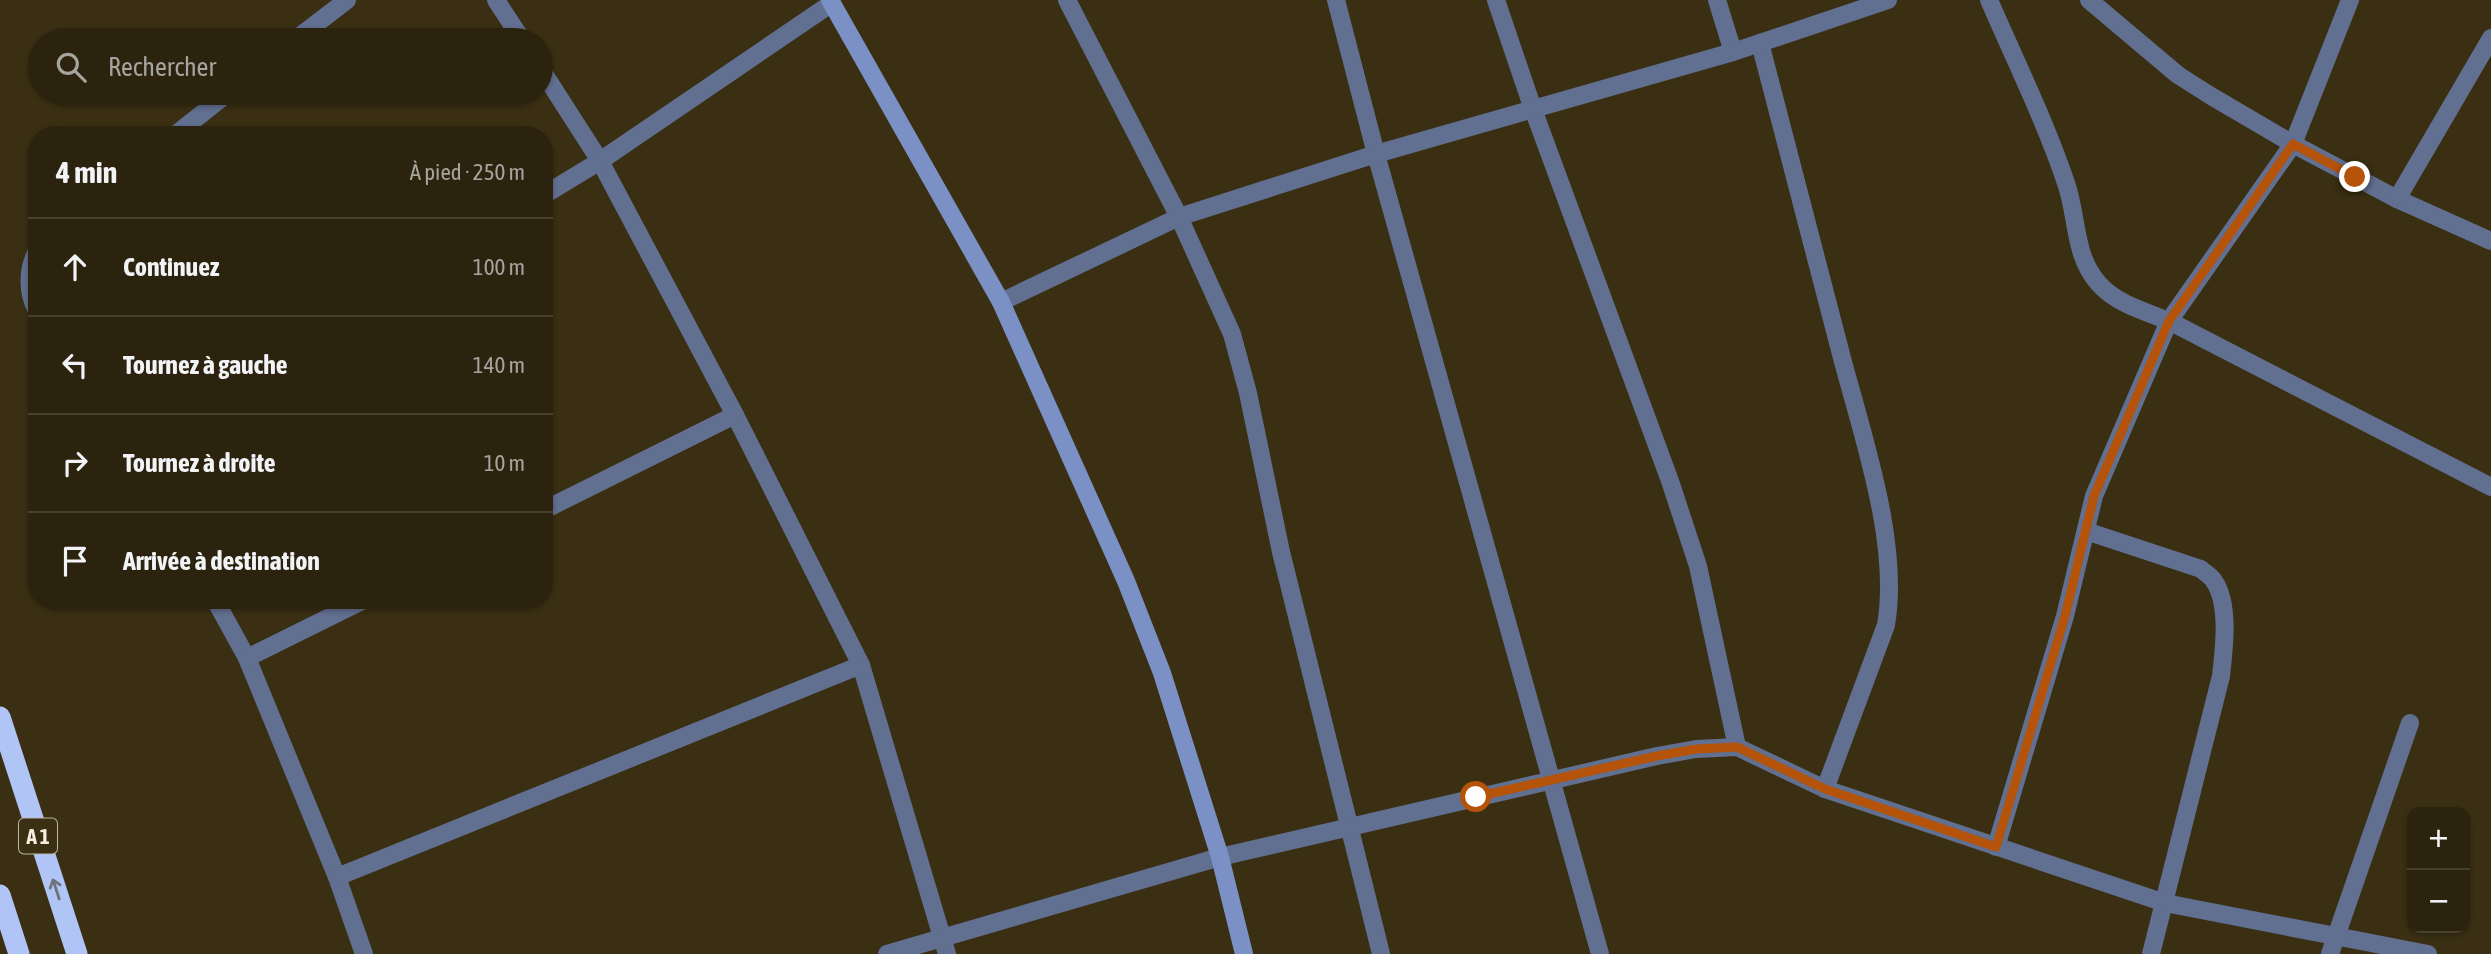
<!DOCTYPE html>
<html lang="fr">
<meta charset="utf-8">
<style>
:root{--surface:#2c230e;--page:#382f1c;--text:#f1f3f6;--muted:#a6a49e;--line:#48402e}
body{margin:0;font-family:"Asap Condensed",sans-serif;background:var(--page);color:var(--text)}
.controls{position:absolute;right:21px;bottom:21px;display:grid;overflow:hidden;border-radius:14px;box-shadow:0 2px 5px #0004}
.controls button{width:63px;height:63px;display:grid;place-items:center;padding:0;border:0;border-bottom:2px solid var(--line);background:var(--surface);color:var(--text);font:35px sans-serif}
.stop{position:absolute;width:21px;height:21px;margin:-16px;border:5px solid #b45309;border-radius:50%;background:#fff}
.stop.end{background:#b45309;border-color:#fff;box-shadow:0 2px 7px #0008}
.list{margin:0;padding:0;list-style:none}
h2{display:flex;justify-content:space-between;align-items:center;height:91px;margin:0;padding:0 28px;font-size:30px}
h2 small{font-size:23px;font-weight:400;color:var(--muted)}
.list li{display:grid;grid-template-columns:46px 1fr auto;gap:21px;align-items:center;box-sizing:border-box;height:98px;padding:0 28px;border-top:2px solid var(--line)}
.list b{display:block;font-size:26px;white-space:nowrap}
.list em{font-size:23px;font-style:normal;color:var(--muted)}
.icon{flex:none;width:38px;height:38px;fill:none;stroke:currentColor;stroke-width:2;stroke-linecap:round;stroke-linejoin:round}
.map{position:relative;flex:none;width:2491px;height:954px;overflow:hidden}
.search{position:absolute;background:var(--surface);box-shadow:0 2px 5px #0004;left:28px;top:28px;width:525px;height:77px;display:flex;align-items:center;gap:18px;box-sizing:border-box;padding:0 24px;border-radius:38px;color:var(--muted);font-size:26px}
.panel{position:absolute;background:var(--surface);box-shadow:0 2px 5px #0004;left:28px;top:126px;width:525px;height:483px;border-radius:28px}
.map>svg:first-child{display:block}
</style>
<div class="map">
<svg width="2491" height="954" viewBox="0 0 2491 954">
<rect width="100%" height="100%" fill="#3a2f13"/>
<g fill="none" stroke-linecap="round" stroke-linejoin="round">
<g stroke="#616f90" stroke-width="18">
<path d="M 496,0 L 522,40"/>
<path d="M 1067,0 L 1179,217 L 1232,334 L 1248,393 L 1281,552 L 1381,954"/>
<path d="M 1336,0 L 1376,154 L 1600,954"/>
<path d="M 1496,0 L 1533,109 L 1670,481 L 1698,566 L 1737,747"/>
<path d="M 1717,0 L 1733,52"/>
<path d="M 1989,0 C 2015,60 2045,121 2066,183 C 2078,217 2073,255 2099,284 C 2117,304 2144,311 2169,321 L 2491,487"/>
<path d="M 2089,0 L 2178,75 L 2211,96 L 2293,144 L 2397,199 L 2491,241"/>
<path d="M 295,40 L 347,0"/>
<path d="M 1760,43 C 1787,148 1815,253 1842,358 C 1863,437 1900,544 1886,625 L 1825,789"/>
<path d="M 541,69 L 600,161 L 735,415 L 861,665 L 947,954"/>
<path d="M 175,135 L 228,93"/>
<path d="M 544,195 L 600,161 L 832,3"/>
<path d="M 2397,199 L 2491,38"/>
<path d="M 37,251 C 27,270 27,292 37,311"/>
<path d="M 1001,302 L 1179,217 L 1376,154 L 1733,52 L 1888,0"/>
<path d="M 544,510 L 735,415"/>
<path d="M 2086,531 L 2201,569 C 2205,573 2211,576 2214,581 C 2230,604 2224,650 2221,676 L 2151,954"/>
<path d="M 215,600 L 247,658 L 337,877 L 364,954"/>
<path d="M 247,658 L 364,600"/>
<path d="M 1996,847 L 2065,616 L 2094,496 L 2169,321 L 2293,144 L 2350,0"/>
<path d="M 337,877 L 861,665"/>
<path d="M 887,954 L 1220,857 L 1657,756 L 1696,749 L 1737,747 L 1825,789 L 2165,903 L 2428,954"/>
<path d="M 2330,954 L 2410,723"/>
</g>
<path stroke="#7b91c6" stroke-width="18" d="M 830,0 L 1001,302 L 1126,581 L 1162,673 L 1220,857 L 1244,954"/>
<g stroke="#b0c5f6" stroke-width="21">
<path d="M 0,717 L 77,954"/>
<path d="M 0,895 L 19,954"/>
</g>
</g>
<defs><path id="oneway-shaft" d="M-6 0H5M1.5-3L5.5 0L1.5 3" fill="none" stroke-width="1.6" stroke-linecap="round" stroke-linejoin="round" transform="scale(1.75)"/></defs>
<use stroke="#6f7279" href="#oneway-shaft" transform="translate(56 889) rotate(-108)"/>
<g fill="none" stroke-linecap="round" stroke-linejoin="round">
<path stroke="#b45309" stroke-width="9" d="M 1476,797 L 1657,756 L 1696,749 L 1737,747 L 1825,789 L 1996,847 L 2065,616 L 2094,496 L 2169,321 L 2293,144 L 2355,177"/>
</g>
<g text-anchor="middle" dominant-baseline="central" stroke-width="6" stroke-linejoin="round" paint-order="stroke">
<rect fill="#3a2f13" stroke="#beb5a2" stroke-width="2" x="19" y="818.5" width="38" height="35" rx="5"/>
<g font-size="21" font-weight="bold" fill="#f6efdf">
<text x="38" y="836">A 1</text>
</g>
</g>
</svg>
<div class="controls">
<button>+</button>
<button>−</button>
</div>
<div class="stop" style="left:1476px;top:797px"></div>
<div class="stop end" style="left:2355px;top:177px"></div>
<div class="search"><svg class="icon" aria-label="search" viewBox="0 0 24 24"><circle cx="10" cy="10" r="6"/><path d="M15 15l6 6"/></svg>Rechercher</div>
<section class="panel">
<h2>4 min<small>À pied · 250 m</small></h2>
<ul class="list">
<li><svg class="icon" aria-label="ahead" viewBox="0 0 24 24"><path d="M12 20V5M6 11l6-6 6 6"/></svg><div><b>Continuez</b></div><em>100 m</em></li>
<li><svg class="icon" aria-label="left" viewBox="0 0 24 24"><path d="M17 20v-9H6M10 6l-5 5 5 5"/></svg><div><b>Tournez à gauche</b></div><em>140 m</em></li>
<li><svg class="icon" aria-label="right" viewBox="0 0 24 24"><path d="M7 20v-9h11M14 6l5 5-5 5"/></svg><div><b>Tournez à droite</b></div><em>10 m</em></li>
<li><svg class="icon" aria-label="arrive" viewBox="0 0 24 24"><path d="M6 21V4h12l-3 4 3 4H6"/></svg><div><b>Arrivée à destination</b></div></li>
</ul>
</section>
</div>
